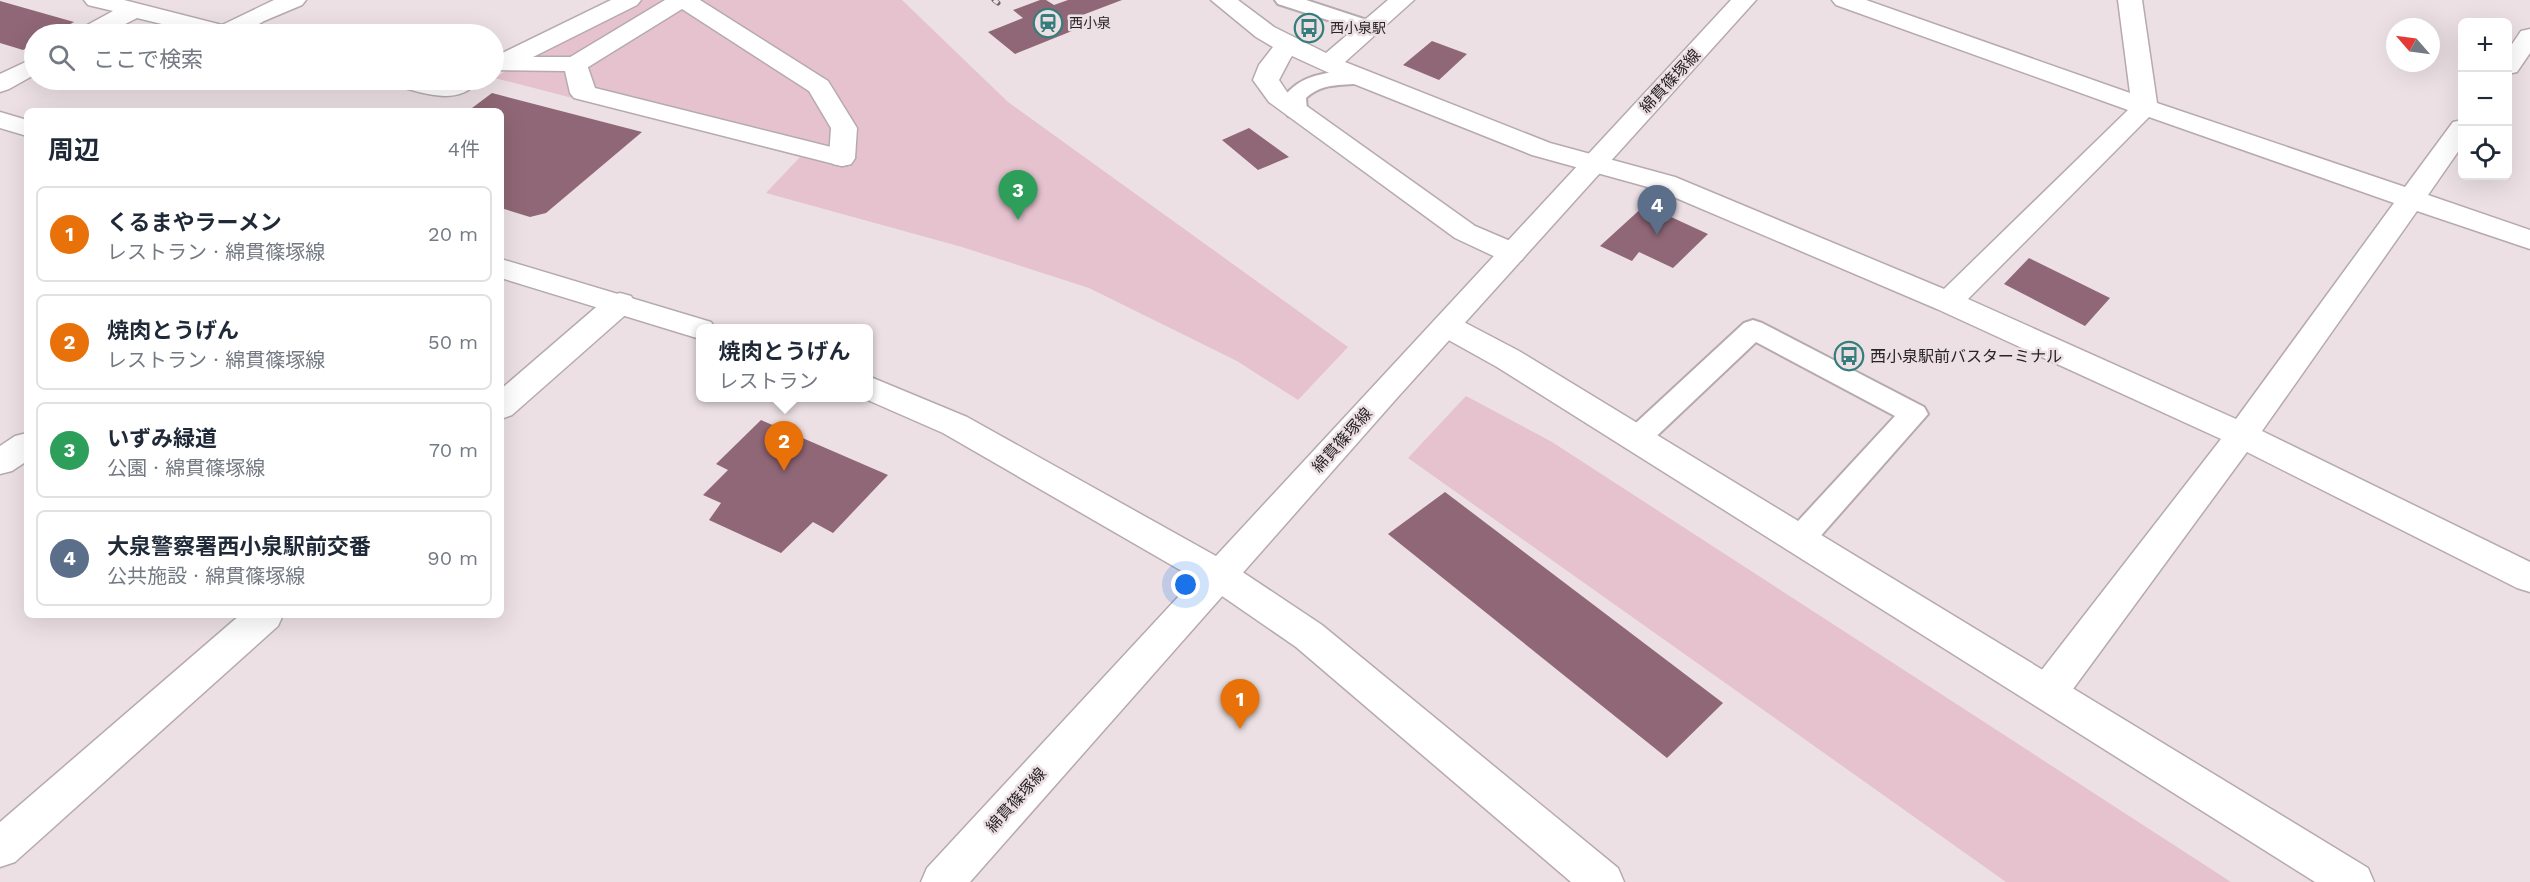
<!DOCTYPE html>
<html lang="ja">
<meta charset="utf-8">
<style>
:root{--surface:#fff;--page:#f2f2f3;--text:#1f2937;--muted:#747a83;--line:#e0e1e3;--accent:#357e7c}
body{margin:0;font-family:"Work Sans","Noto Sans JP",sans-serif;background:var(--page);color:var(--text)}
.controls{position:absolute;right:18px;top:18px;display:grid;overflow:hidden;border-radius:9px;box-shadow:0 6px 24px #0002}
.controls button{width:54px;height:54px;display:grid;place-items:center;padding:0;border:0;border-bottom:2px solid var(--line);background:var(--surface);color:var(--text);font:30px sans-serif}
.compass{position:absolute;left:2386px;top:18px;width:54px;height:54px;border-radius:50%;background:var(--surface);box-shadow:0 6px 24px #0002;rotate:298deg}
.you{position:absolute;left:1186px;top:585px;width:21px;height:21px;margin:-15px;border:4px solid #fff;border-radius:50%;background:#1a73e8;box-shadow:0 0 0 9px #1a73e833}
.badge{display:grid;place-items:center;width:39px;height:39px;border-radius:50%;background:var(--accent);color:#fff;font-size:20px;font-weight:700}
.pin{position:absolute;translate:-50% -50px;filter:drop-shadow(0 2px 3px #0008)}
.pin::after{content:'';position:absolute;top:32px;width:21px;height:18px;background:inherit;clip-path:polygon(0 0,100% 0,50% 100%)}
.popup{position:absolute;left:696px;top:324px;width:177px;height:78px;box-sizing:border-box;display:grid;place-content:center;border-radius:9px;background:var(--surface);filter:drop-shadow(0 2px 4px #0005);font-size:20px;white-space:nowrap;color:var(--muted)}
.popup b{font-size:22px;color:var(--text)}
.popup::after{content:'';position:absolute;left:50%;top:100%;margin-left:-12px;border:12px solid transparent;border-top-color:var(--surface)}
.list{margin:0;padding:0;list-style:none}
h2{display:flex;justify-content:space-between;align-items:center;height:78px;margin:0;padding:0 24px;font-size:26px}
h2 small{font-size:20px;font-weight:400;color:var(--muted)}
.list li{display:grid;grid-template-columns:39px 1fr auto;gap:18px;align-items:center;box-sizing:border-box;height:96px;margin:0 12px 12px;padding:0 12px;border:2px solid var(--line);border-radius:9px}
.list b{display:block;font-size:22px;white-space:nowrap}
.list p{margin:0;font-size:20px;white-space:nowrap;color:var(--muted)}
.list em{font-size:20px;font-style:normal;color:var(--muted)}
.icon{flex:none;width:33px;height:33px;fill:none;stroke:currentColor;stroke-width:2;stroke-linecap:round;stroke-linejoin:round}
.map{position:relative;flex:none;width:2530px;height:882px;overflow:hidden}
.search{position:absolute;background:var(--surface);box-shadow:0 6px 24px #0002;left:24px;top:24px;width:480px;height:66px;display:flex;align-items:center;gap:15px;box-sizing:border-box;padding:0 21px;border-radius:33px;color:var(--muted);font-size:22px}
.panel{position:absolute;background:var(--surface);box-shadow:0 6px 24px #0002;left:24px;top:108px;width:480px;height:510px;border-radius:9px}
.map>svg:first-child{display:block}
</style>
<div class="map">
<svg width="2530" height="882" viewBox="0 0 2530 882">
<rect width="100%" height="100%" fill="#ece0e4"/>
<g fill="#e5c2ce">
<path d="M 613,0 L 902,0 L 1008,102 L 1348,347 L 1298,400 L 1237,361 L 1089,288 L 962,247 L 766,193 L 800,157 L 495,78 Z"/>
<path d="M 1466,396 L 1552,442 L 2231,882 L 2006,882 L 1408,458 Z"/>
</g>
<g fill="#906776">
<path d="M 1040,0 L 1046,0 L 1054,5 L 1068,0 L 1122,0 L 1072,19 L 1082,27 L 1015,54 L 988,32 L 1023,18 L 1013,10 Z"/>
<path d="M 0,1 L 74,22 L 52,34 L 34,34 L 34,44 L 23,50 L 0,43 Z"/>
<path d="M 1432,41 L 1467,54 L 1439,80 L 1403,65 Z"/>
<path d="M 492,93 L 642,132 L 546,213 L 530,217 L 501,208 L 501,111 L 468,111 Z"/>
<path d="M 1249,128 L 1289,157 L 1258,170 L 1222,140 Z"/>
<path d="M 1645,205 L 1708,234 L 1673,268 L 1639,252 L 1632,261 L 1600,246 Z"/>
<path d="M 2029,258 L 2110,298 L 2085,326 L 2004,284 Z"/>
<path d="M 761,420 L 888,475 L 833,533 L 813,522 L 781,553 L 709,520 L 721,503 L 703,495 L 728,470 L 716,464 Z"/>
<path d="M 1445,492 L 1723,703 L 1667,758 L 1388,534 Z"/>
</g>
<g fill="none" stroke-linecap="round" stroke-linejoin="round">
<g stroke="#b6aaae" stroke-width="4">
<g id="service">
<path d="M 1275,0 L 1306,0 L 1376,23 L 1379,27 L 1376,31 L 1369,33 L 1362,31 L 1278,4 Z"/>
<path d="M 1349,71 L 1366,72 L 1369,77 L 1366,82 C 1344,87 1324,81 1306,98 L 1307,111 L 1304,116 L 1296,118 L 1288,116 L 1285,111 L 1284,97 C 1299,76 1325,72 1349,71 Z"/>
<path d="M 1753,320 L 1762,323 L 1924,407 L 1928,414 L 1810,548 L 1799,552 L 1788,548 L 1784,540 L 1788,532 L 1895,416 L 1756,342 L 1645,447 L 1635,450 L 1625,447 L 1621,440 L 1625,433 L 1744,323 Z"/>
</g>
</g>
<g stroke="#b6aaae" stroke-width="3">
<path id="pedestrian" d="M 665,0 L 700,0 L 828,81 L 857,128 L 855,158 L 851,164 L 842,166 L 833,164 L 829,158 L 831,128 L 809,91 L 682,9 L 585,69 L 576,71 L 567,69 L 564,64 L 567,59 Z"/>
</g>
<g stroke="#b6aaae" stroke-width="3">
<g id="minor">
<path d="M 84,0 L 124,0 L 222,25 L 274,0 L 306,0 L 302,5 L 264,21 L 242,34 L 203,34 L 137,18 L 106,34 L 77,34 L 80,29 L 113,11 L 88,5 Z"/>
<path d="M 611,0 L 641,0 L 637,5 L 533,57 L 576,57 L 585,59 L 595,88 L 851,152 L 855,158 L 851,164 L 842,166 L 574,98 L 570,93 L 565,71 L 494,70 L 494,58 L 498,55 Z"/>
<path d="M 1211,0 L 1238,0 L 1274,27 L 1326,53 L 1388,0 L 1414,0 L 1345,62 L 1550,143 L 1675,177 L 1944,289 L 2128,110 L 1836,5 L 1832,0 L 1866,0 L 2130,93 L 2118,0 L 2142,0 L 2157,103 L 2405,187 L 2453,122 L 2462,120 L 2462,146 L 2428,195 L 2530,230 L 2530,249 L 2417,211 L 2262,431 L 2530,562 L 2530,592 L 2517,588 L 2247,452 L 2062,704 L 2048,708 L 2034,704 L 2029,692 L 2034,680 L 2221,439 L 1937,309 L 1655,189 L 1532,155 L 1349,82 L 1292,56 L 1290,59 L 1279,80 L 1287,92 L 1475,226 L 1522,246 L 1526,253 L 1522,260 L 1512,262 L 1502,260 L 1455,238 L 1269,102 L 1253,80 L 1259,65 L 1273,47 L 1256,37 ZM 2149,117 L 2394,203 L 2236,419 L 1968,299 Z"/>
<path d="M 2530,29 L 2530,53 L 2517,72 L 2508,74 L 2508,50 L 2521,31 Z"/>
<path d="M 34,58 L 34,75 L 9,89 L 0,92 L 0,74 Z"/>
<path d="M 390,80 C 407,78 423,81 440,81 C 452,82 466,79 479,80 C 459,108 420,92 394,85 Z"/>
<path d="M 620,293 L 631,296 L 635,303 L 631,310 L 512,415 L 501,419 L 501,389 L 609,296 Z"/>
<path d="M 27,433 L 27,461 L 12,471 L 0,474 L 0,446 L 15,436 Z"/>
<path d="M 240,615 L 283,615 L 278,626 L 15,862 L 0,867 L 0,822 Z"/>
</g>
</g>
<g stroke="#b6aaae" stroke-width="3">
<g id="tertiary">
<path d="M 0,112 L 27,120 L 27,136 L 0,128 Z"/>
<path d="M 501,259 L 711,322 L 715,328 L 700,328 L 700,339 L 501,278 Z"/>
<path d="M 1447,316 L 1458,319 L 1519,351 L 2368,868 L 2374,882 L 2315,882 L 1497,367 L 1436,333 L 1432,326 L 1436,319 Z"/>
<path d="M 868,376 L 967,417 L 1232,565 L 1322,625 L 1618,868 L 1624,882 L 1571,882 L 1296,647 L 1206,585 L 943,433 L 863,398 L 868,398 Z"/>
</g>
</g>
<g stroke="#b6aaae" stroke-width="3">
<path id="secondary" d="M 1731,0 L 1756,0 L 1397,398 L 970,882 L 921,882 L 927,868 Z"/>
</g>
<use href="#service" fill="#fff" fill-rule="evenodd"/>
<use href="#pedestrian" fill="#fff" fill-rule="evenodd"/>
<use href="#minor" fill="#fff" fill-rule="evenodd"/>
<use href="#tertiary" fill="#fff" fill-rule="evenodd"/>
<use href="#secondary" fill="#fff" fill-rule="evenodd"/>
<g stroke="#6c6568" stroke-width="5">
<path id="rail" d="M 994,0 L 998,3"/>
</g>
<use href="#rail" stroke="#ece0e4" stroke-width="4" stroke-dasharray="11" stroke-linecap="butt"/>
</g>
<defs>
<g id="station-ring" transform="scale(1.5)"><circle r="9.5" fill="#ece0e4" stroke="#357e7c" stroke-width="1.5"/><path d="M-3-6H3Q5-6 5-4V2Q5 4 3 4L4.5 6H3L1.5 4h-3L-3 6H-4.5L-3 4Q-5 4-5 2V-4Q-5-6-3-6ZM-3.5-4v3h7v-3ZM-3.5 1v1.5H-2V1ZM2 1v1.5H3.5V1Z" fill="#357e7c"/></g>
<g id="bus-ring" transform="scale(1.5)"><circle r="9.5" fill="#ece0e4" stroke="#357e7c" stroke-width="1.5"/><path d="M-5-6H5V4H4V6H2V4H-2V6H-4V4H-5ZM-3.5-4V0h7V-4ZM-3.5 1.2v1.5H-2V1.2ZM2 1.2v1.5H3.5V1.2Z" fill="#357e7c"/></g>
</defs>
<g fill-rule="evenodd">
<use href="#station-ring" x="1048" y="23"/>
<use href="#bus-ring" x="1309" y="28"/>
<use href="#bus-ring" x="1849" y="356"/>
</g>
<g text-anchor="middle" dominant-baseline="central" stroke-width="5" stroke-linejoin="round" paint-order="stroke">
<g font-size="14" fill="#292426" stroke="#ece0e4" text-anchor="start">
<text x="1069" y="23">西小泉</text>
<text x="1330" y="28">西小泉駅</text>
</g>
<g font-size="16" fill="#292426" stroke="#ece0e4">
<text transform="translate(1670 81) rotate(-47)">綿貫篠塚線</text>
<text transform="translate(1342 440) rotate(-48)">綿貫篠塚線</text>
<text transform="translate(1016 800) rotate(-48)">綿貫篠塚線</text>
</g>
<g font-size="16" fill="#292426" stroke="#ece0e4" text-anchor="start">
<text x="1870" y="356">西小泉駅前バスターミナル</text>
</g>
</g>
</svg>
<div class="controls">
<button>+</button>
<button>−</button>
<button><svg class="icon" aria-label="locate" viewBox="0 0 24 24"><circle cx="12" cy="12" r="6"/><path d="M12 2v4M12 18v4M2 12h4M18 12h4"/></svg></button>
</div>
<svg class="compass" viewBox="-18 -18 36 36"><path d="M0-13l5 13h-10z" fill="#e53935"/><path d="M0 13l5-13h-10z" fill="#747a83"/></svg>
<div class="you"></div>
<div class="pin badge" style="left:1240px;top:729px;background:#e8710a">1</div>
<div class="pin badge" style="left:784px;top:471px;background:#e8710a">2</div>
<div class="popup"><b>焼肉とうげん</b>レストラン</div>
<div class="pin badge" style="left:1018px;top:220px;background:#2e9e5b">3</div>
<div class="pin badge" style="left:1657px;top:235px;background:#5c6f8a">4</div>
<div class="search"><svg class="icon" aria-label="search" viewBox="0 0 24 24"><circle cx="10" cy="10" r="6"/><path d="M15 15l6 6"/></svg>ここで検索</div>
<section class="panel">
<h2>周辺<small>4件</small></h2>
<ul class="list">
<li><span class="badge" style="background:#e8710a">1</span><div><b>くるまやラーメン</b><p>レストラン · 綿貫篠塚線</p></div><em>20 m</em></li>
<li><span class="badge" style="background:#e8710a">2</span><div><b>焼肉とうげん</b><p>レストラン · 綿貫篠塚線</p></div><em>50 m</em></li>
<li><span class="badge" style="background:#2e9e5b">3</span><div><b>いずみ緑道</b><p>公園 · 綿貫篠塚線</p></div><em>70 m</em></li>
<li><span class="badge" style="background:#5c6f8a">4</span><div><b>大泉警察署西小泉駅前交番</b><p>公共施設 · 綿貫篠塚線</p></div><em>90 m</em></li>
</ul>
</section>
</div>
